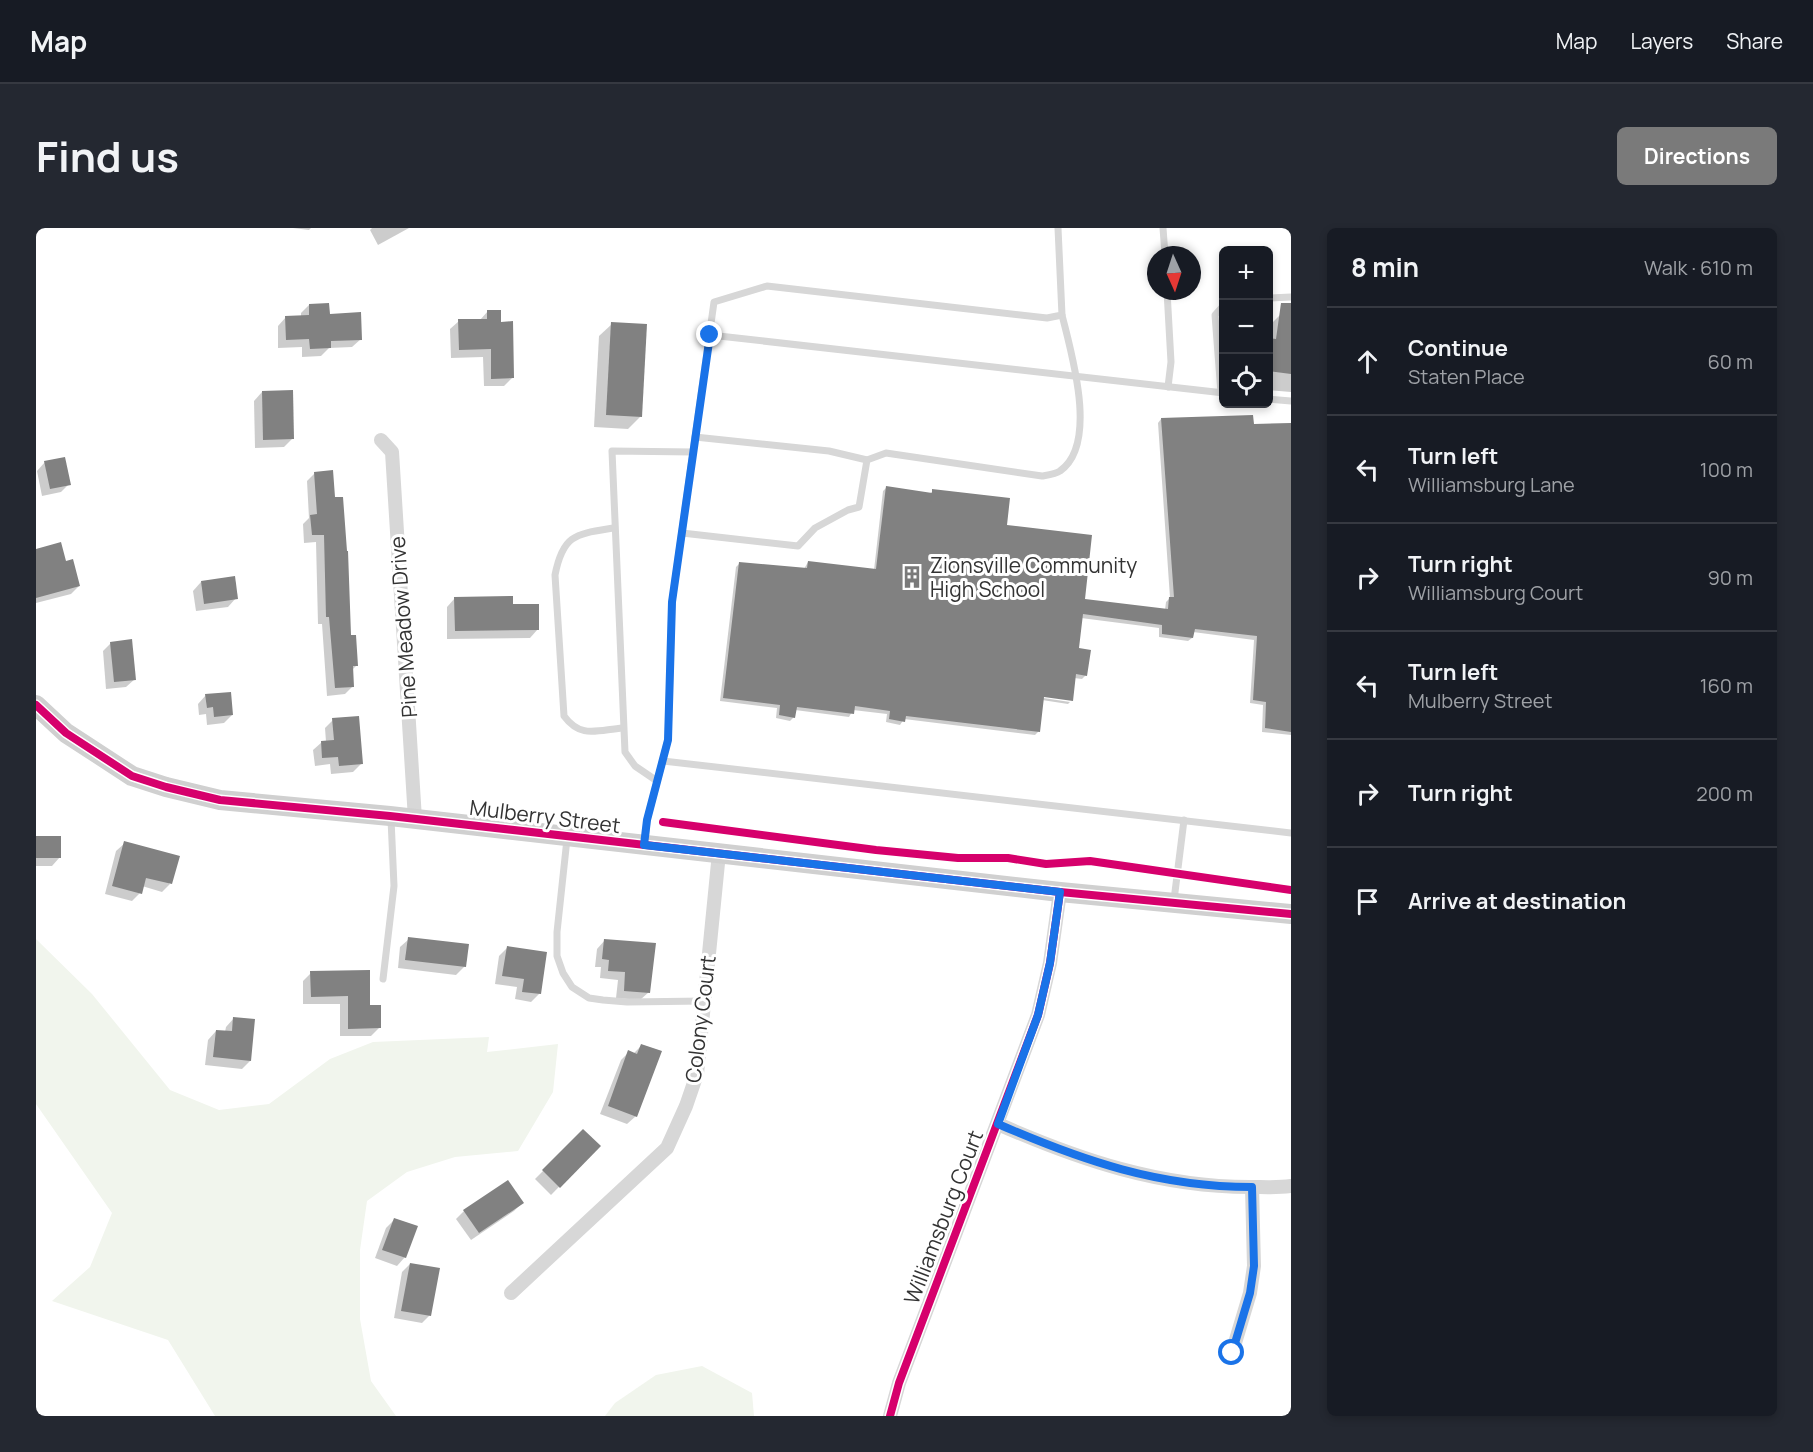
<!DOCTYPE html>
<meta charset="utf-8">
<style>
:root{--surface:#171b24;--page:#242831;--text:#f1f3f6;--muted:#9ea1a6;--line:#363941;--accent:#7a7a7a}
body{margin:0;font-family:Manrope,sans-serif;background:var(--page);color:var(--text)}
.controls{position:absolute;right:18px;top:18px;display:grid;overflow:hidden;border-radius:9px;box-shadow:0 3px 9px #0003}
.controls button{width:54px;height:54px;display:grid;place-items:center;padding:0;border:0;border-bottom:2px solid var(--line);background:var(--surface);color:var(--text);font:30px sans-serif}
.compass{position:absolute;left:1111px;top:18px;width:54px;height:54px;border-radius:50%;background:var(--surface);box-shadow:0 3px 9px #0003;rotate:177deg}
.stop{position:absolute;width:18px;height:18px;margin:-14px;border:4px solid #1a73e8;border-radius:50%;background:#fff}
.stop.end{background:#1a73e8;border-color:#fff;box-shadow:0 2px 6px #0008}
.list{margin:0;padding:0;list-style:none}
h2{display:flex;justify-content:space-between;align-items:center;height:78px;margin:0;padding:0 24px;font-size:26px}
h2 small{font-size:20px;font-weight:400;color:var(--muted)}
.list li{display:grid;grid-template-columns:39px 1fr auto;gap:18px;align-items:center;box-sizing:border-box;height:108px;padding:0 24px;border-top:2px solid var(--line)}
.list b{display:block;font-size:22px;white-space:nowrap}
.list p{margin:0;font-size:20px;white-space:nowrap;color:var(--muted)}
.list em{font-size:20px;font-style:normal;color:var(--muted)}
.icon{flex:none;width:33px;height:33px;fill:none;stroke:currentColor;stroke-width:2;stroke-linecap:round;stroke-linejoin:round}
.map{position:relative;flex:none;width:1255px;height:1188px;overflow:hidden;border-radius:9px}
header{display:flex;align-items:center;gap:36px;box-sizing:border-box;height:84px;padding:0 30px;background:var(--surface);border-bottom:2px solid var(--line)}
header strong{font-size:28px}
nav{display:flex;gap:33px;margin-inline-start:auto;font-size:21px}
.intro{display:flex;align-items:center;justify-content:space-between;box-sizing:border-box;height:144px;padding:0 36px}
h1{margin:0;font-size:42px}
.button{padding:15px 27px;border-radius:9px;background:var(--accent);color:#fff;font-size:21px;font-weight:700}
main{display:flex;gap:36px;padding:0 36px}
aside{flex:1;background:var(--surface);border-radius:9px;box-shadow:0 3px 9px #0003}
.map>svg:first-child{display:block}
</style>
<header>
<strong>Map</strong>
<nav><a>Map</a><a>Layers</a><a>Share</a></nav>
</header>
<div class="intro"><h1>Find us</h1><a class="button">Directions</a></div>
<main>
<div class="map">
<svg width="1255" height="1188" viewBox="0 0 1255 1188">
<rect width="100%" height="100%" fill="#fff"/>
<g fill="#f1f5ed">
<path d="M 0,711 L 56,766 L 134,862 L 183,882 L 233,876 L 294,831 L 337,814 L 453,809 L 451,824 L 522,816 L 517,864 L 482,923 L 419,929 L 371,944 L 331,973 L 324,1022 L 324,1091 L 335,1153 L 360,1188 L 179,1188 L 132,1112 L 16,1073 L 54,1039 L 76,985 L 0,876 Z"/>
<path d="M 666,1138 L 716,1165 L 718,1188 L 569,1188 L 579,1175 L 620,1147 Z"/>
</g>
<g fill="#0003">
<path d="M 257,0 L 275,0 L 273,2 Z"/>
<path d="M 336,0 L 373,0 L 342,17 L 334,2 Z"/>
<path d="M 273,77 L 292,87 L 325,111 L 316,119 L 293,120 L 285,128 L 266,129 L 266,119 L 242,120 L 242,98 L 250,89 L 265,89 L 265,85 Z"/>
<path d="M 452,83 L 464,95 L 476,150 L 468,158 L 448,158 L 447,129 L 415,130 L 414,101 L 423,93 L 444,92 Z"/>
<path d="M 1244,87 L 1255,89 L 1255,164 L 1232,162 L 1232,99 Z"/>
<path d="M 576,96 L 605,188 L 592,201 L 558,199 L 563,108 Z"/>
<path d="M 226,164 L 256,211 L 248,219 L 219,220 L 218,173 Z"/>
<path d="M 1125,191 L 1216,198 L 1254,196 L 1255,507 L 1226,504 L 1227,477 L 1214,475 L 1218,412 L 1157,404 L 1156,410 L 1152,413 L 1123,409 L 1123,400 L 1045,390 L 1041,421 L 1050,447 L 1046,451 L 1038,450 L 1035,474 L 1035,471 L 1001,466 L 1001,469 L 1034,474 L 1032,476 L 1006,472 L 1003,503 L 999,507 L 868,491 L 864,497 L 850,494 L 851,486 L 817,482 L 813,489 L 759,482 L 758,489 L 754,493 L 740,490 L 741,480 L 684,473 L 700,339 L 704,335 L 768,341 L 772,334 L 838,342 L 847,263 L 850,260 L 893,266 L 897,263 L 970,298 L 1047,373 L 1129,382 L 1130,374 L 1134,370 L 1122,195 Z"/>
<path d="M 9,234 L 33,256 L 25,264 L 6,268 L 1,243 Z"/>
<path d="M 279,245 L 320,438 L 316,442 L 317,458 L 309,466 L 291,468 L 286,396 L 282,396 L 280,314 L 268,315 L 267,296 L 273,290 L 271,253 Z"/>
<path d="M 0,322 L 29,335 L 43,358 L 35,366 L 0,375 Z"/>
<path d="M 165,354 L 200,370 L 192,379 L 160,383 L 157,363 Z"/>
<path d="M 419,370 L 476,378 L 502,401 L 494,410 L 411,411 L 411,379 Z"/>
<path d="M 75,415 L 99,451 L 90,459 L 70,461 L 67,423 Z"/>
<path d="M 170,467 L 196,487 L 188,495 L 171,497 L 170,486 L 163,487 L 162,476 Z"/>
<path d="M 297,492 L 325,536 L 317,544 L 295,546 L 294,536 L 279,538 L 277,522 L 286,514 L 290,514 L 289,500 Z"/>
<path d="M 0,588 L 0,610 L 24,629 L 16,638 L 0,638 Z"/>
<path d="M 89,615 L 134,656 L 126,664 L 106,658 L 104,665 L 96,673 L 69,666 L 80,623 Z"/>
<path d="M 373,711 L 429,738 L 420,747 L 362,740 L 364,719 Z"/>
<path d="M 569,712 L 613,764 L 604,772 L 580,770 L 582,752 L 564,750 L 565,739 L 559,739 L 561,721 Z"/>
<path d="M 471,720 L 504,765 L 495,774 L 479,771 L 481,759 L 459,756 L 463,728 Z"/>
<path d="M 275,745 L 333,779 L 343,800 L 335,808 L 304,808 L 304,776 L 267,776 L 267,753 Z"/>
<path d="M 198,790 L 214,833 L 206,841 L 169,837 L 172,812 L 180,803 L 189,804 L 190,799 Z"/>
<path d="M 606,817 L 600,888 L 591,896 L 564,886 L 585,832 L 593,824 L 597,826 Z"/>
<path d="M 547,903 L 563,918 L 515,967 L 499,951 Z"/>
<path d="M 486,975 L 478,983 L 435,1012 L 420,991 L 428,983 Z"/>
<path d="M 358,992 L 369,1029 L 361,1038 L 339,1030 L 350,1000 Z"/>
<path d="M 374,1036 L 394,1087 L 386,1095 L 358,1090 L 366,1044 Z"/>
</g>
<g fill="#818181">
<path d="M 293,75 L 294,86 L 325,84 L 326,112 L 295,113 L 295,120 L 274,121 L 273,111 L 250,112 L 249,88 L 273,87 L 273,76 Z"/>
<path d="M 1245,75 L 1255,75 L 1255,146 L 1233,143 L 1233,110 L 1240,111 Z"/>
<path d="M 451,82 L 465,82 L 465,94 L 477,93 L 478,150 L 455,151 L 455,121 L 423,122 L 422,91 L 451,91 Z"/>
<path d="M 575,94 L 611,96 L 606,189 L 570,187 Z"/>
<path d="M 257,162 L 258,211 L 227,212 L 226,163 Z"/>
<path d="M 1217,187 L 1218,196 L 1255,195 L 1255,504 L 1229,500 L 1230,474 L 1217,472 L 1221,408 L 1159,401 L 1157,410 L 1126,406 L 1126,397 L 1047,386 L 1043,420 L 1055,422 L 1051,448 L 1040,446 L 1037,473 L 1008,469 L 1004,504 L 870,488 L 869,494 L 853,491 L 854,483 L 819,478 L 818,486 L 761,479 L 759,490 L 743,487 L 744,477 L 687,470 L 703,334 L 771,340 L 772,333 L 840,341 L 850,258 L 896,265 L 896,261 L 974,270 L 971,297 L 1056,307 L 1049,371 L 1132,381 L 1133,369 L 1138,369 L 1125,190 Z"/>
<path d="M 29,229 L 35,257 L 14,261 L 8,233 Z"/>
<path d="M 297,242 L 299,269 L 307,269 L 311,323 L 312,323 L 315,407 L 320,407 L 322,438 L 317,438 L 318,459 L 299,460 L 293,389 L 290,389 L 288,307 L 276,307 L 274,287 L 281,286 L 278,244 Z"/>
<path d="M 25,314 L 30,333 L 37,331 L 44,358 L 0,370 L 0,321 Z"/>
<path d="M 199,348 L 202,371 L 168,376 L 165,353 Z"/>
<path d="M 477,368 L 477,376 L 503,376 L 503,402 L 419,403 L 418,369 Z"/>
<path d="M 96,411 L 100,452 L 78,454 L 74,414 Z"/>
<path d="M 195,464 L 197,487 L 178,489 L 177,479 L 171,480 L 169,466 Z"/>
<path d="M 323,488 L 327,536 L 303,538 L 302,529 L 286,530 L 285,513 L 298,512 L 296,490 Z"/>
<rect x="0" y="608" width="25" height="22"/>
<path d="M 88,613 L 144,628 L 136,656 L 110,650 L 106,666 L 76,658 Z"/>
<path d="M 372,709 L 433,716 L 430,739 L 369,732 Z"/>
<path d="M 568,711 L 620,715 L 614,765 L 588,763 L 589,744 L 572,743 L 573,732 L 566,731 Z"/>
<path d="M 471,718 L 511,724 L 505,766 L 486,764 L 488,751 L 466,748 Z"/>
<path d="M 334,742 L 334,777 L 345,777 L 345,800 L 312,801 L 312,768 L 275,769 L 274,743 Z"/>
<path d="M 197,789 L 219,791 L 215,833 L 177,829 L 180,802 L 196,803 Z"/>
<path d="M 605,816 L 626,823 L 601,889 L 572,878 L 592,822 L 601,826 Z"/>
<path d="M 547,901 L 565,918 L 524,960 L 506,942 Z"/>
<path d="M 472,952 L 488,975 L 443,1005 L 427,982 Z"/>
<path d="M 358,990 L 382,998 L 370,1030 L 346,1022 Z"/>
<path d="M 374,1035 L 404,1040 L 395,1088 L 365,1083 Z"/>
</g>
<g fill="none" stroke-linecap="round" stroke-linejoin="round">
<g stroke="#d7d7d7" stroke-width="7">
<path d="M 1127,0 L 1129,27"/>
<path d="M 1131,63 L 1135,134 L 1132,159"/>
<path d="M 1232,70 L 1255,69"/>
<path d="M 674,107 L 1188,165"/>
<path d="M 1185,165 L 1179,87 L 1188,77"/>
<path d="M 1232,171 L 1255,173"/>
<path d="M 659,209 L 793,223 L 831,232"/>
<path d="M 578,300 C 540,306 527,306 519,347 L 528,488 C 545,511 561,502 587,500"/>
<path d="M 646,305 L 762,318 L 779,300 L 812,282 L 823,279 L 831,232 L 850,225 L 1006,248 C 1012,247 1020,246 1024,243 C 1063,216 1035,124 1026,87"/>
<path d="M 627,533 L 1255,605"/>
<path d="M 621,553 L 599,538 L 589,524 L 576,223 L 657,224"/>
<path d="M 531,611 L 521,704 L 521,728 L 527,745 L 536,759 L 553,770 L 567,772 L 591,774 L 668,773"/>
<path d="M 609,616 L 611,592 L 632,512 L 636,374 L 678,74 L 731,58 L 1011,90 L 1026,87 L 1022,0"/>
<path d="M 1138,672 L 1148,592"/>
<path d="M 347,751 L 358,658 L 355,591"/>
</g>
<g stroke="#d7d7d7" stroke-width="14">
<path d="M 345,212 L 356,224 L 379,591"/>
<path d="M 962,896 C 1044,932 1124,959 1214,959 C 1227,959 1241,960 1255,958"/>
<path d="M 475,1065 L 631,920 L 650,878 L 661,846 L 683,625"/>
<path d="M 1196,1125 L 1214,1065 L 1218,1038 L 1216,959"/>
<path d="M 854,1188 L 863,1155 L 1002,787 L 1014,735 L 1024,664"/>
</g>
<path stroke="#d0d0d0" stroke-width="20" d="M 0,477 L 30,505 L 96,548 L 130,559 L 184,572 L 354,588 L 1024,664 L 1255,686"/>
<g stroke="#fff" stroke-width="11">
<g id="cycleway">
<path d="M 0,477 L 30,505 L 96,548 L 130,559 L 184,572 L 354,588 L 1024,664 L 1255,686"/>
<path d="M 627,594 L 840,622 L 922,630 L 972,630 L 1010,636 L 1054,633 L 1255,662"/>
<path d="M 854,1188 L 863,1155 L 1002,787 L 1014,735 L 1024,664"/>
</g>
</g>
<use href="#cycleway" stroke="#d6006c" stroke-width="8"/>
</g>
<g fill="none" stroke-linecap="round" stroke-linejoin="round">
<path stroke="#1a73e8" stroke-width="8" d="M 674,107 L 636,374 L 632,512 L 611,592 L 608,617 L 1024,664 L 1014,735 L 1002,787 L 962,896 C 1047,933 1123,959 1216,959 L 1218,1038 L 1214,1065 L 1196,1125"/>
</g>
<defs>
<g id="building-bare" transform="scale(1.8)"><path d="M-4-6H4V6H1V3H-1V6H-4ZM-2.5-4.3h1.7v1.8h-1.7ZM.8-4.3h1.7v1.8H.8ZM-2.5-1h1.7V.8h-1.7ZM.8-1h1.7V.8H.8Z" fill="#7a7a7a" stroke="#fff" stroke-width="2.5" paint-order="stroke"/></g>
</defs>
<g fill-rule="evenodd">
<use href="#building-bare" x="876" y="349"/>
</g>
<g text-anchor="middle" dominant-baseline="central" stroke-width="6" stroke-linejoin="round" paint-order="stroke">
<g font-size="21" fill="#333" stroke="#fff" text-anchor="start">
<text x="894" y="337">Zionsville Community<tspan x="894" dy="24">High School</tspan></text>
</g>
<g font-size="21" fill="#333" stroke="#fff">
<text transform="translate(367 399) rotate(-94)">Pine Meadow Drive</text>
<text transform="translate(509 588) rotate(7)">Mulberry Street</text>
<text transform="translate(664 791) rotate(-83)">Colony Court</text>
<text transform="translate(907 989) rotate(-69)">Williamsburg Court</text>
</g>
</g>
</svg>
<div class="controls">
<button>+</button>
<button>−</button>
<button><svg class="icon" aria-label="locate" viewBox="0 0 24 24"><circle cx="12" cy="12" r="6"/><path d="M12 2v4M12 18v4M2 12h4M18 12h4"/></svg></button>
</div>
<svg class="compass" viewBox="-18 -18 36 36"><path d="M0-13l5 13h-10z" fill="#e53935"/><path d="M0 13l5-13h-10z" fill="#9ea1a6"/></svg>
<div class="stop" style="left:1196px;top:1125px"></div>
<div class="stop end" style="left:674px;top:107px"></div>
</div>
<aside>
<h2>8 min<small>Walk · 610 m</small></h2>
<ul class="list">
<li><svg class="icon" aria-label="ahead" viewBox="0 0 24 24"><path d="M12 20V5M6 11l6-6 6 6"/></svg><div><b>Continue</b><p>Staten Place</p></div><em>60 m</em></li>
<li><svg class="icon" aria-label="left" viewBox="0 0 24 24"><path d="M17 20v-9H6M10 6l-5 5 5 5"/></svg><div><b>Turn left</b><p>Williamsburg Lane</p></div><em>100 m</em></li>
<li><svg class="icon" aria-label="right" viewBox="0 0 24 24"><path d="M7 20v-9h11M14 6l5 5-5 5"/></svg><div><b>Turn right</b><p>Williamsburg Court</p></div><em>90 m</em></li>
<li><svg class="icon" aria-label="left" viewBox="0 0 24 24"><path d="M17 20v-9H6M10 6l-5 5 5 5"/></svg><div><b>Turn left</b><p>Mulberry Street</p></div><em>160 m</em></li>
<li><svg class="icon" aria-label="right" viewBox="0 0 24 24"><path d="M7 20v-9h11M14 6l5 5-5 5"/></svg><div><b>Turn right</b></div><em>200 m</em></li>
<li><svg class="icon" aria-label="arrive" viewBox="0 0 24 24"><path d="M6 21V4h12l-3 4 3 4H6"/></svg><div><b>Arrive at destination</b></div></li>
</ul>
</aside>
</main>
